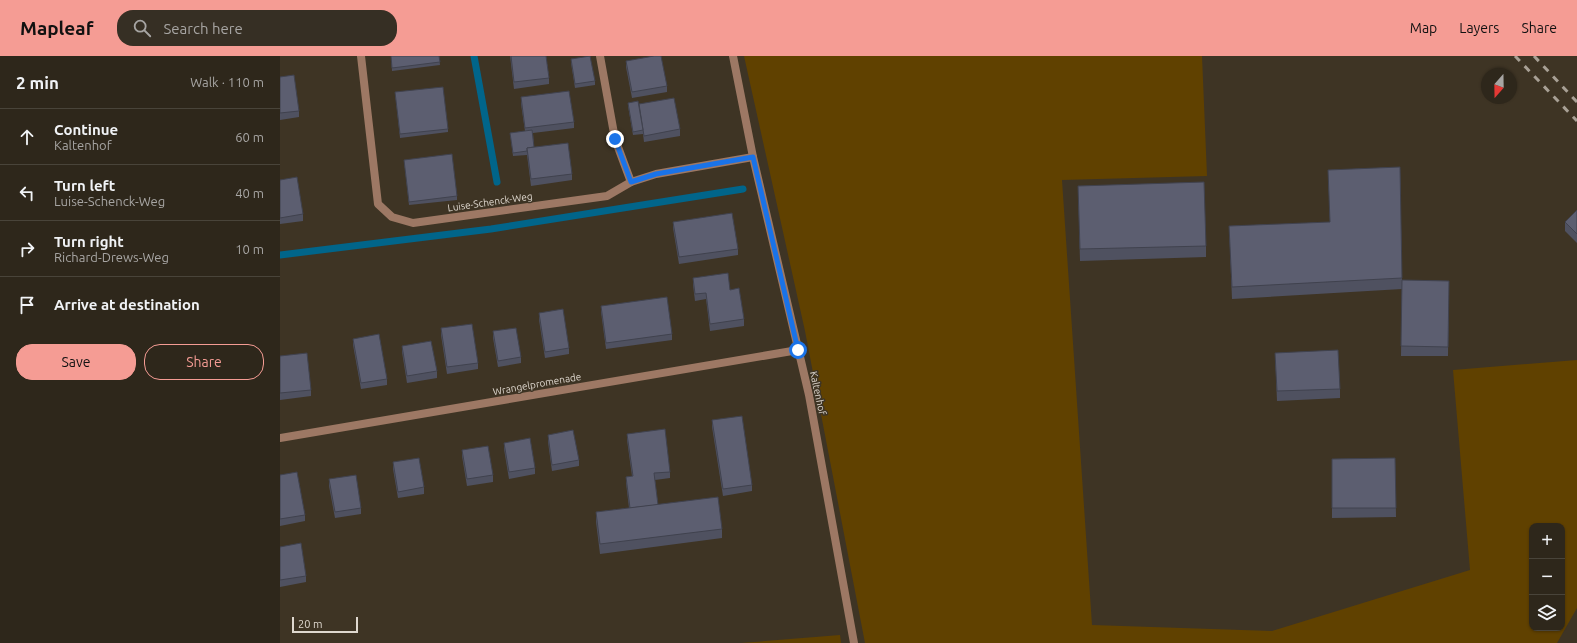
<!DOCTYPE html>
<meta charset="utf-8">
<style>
:root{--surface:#2e271b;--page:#362f24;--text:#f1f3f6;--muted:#a7a5a3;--line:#49443a;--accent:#f59c94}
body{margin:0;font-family:Ubuntu,sans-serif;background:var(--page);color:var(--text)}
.controls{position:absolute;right:12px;bottom:12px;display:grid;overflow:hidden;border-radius:8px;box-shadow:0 1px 3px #0004}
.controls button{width:36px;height:36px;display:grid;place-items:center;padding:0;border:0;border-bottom:1px solid var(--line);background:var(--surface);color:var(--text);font:20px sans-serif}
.compass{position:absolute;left:1201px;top:12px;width:36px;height:36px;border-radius:50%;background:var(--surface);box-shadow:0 1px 3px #0004;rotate:200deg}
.scale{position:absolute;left:12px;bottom:10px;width:66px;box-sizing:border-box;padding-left:4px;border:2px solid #dfd8cf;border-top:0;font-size:11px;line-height:14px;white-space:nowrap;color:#dfd8cf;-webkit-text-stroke:3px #3e3424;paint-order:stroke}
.stop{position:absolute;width:12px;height:12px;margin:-9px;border:3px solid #1a73e8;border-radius:50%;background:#fff}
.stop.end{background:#1a73e8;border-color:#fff;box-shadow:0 1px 4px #0008}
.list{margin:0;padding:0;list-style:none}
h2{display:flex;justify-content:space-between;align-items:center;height:52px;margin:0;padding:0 16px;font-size:17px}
h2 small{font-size:13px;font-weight:400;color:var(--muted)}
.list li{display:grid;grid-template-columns:26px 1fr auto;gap:12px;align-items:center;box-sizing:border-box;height:56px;padding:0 16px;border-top:1px solid var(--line)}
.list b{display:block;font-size:15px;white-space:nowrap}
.list p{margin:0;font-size:13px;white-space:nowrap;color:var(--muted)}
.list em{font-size:13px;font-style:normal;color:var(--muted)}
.actions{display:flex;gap:8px;padding:12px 16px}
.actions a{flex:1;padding:9px 0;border:1px solid var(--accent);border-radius:16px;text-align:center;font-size:14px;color:var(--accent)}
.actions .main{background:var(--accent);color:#111}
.icon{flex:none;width:22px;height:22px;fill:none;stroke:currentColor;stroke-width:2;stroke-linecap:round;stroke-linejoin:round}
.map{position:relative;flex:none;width:1297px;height:587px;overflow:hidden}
header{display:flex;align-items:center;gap:24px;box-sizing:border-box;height:56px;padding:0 20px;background:var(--accent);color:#111}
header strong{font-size:19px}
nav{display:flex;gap:22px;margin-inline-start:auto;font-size:14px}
.search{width:280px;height:36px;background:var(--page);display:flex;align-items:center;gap:10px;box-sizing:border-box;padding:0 14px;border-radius:16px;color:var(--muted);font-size:15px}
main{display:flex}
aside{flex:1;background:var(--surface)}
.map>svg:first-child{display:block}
</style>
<header>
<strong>Mapleaf</strong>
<div class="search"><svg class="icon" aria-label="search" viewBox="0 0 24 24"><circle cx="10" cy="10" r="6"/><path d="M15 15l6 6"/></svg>Search here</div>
<nav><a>Map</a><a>Layers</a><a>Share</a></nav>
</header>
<main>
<aside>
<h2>2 min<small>Walk · 110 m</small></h2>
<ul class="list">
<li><svg class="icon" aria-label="ahead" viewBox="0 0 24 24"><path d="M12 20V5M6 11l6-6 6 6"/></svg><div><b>Continue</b><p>Kaltenhof</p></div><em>60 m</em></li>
<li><svg class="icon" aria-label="left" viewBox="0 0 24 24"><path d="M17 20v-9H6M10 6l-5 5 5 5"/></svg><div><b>Turn left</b><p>Luise-Schenck-Weg</p></div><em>40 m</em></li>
<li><svg class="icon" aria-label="right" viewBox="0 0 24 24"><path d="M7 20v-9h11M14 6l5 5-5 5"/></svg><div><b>Turn right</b><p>Richard-Drews-Weg</p></div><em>10 m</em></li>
<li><svg class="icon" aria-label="arrive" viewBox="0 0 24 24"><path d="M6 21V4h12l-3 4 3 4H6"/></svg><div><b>Arrive at destination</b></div></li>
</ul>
<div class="actions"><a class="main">Save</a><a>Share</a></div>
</aside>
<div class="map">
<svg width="1297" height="587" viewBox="0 0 1297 587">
<rect width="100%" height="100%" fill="#3e3424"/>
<g fill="#604100" fill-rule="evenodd">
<path d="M 464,0 L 922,0 L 927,120 L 782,124 L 812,569 L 992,575 L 1190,514 L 1173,314 L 1297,304 L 1297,552 L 1277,587 L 585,587 L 525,275 ZM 1252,470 L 1282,470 L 1282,572 L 1252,572 Z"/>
<path d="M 560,579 L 561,587 L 461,587 Z"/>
</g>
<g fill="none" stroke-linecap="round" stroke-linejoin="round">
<g stroke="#01658a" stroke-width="7">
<path d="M 194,0 L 217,126"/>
<path d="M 0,199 L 211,173 L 463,133"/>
</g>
<g stroke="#9d7864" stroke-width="8">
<path d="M 81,0 L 98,148 L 112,161 L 133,167 L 327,140 L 351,126 L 376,118 L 473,101"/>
<path d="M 320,0 L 335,83 L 351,126"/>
<path d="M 453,0 L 473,101 L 529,339 L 574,587"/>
<path d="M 0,382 L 518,294"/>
</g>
<g stroke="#a8a095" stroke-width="3" stroke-dasharray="7 7" stroke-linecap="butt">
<path d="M 1235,0 L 1297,65"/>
<path d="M 1254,0 L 1297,46"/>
</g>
</g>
<g fill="#4f5160">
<path d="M 111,0 L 159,0 L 160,9 L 112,15 Z"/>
<path d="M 230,0 L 266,0 L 269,22 L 269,28 L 234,33 Z"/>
<path d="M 291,3 L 315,25 L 315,29 L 295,32 L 291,7 Z"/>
<path d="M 346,5 L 387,30 L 387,36 L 352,42 L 346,11 Z"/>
<path d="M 0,21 L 19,55 L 19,61 L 0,64 Z"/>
<path d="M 115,36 L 168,73 L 168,76 L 120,82 Z"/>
<path d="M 241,41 L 294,66 L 294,72 L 253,77 L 254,91 L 292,118 L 292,124 L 251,130 L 247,99 L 233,100 L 230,77 L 245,75 L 241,48 Z"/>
<path d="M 348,47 L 359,51 L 400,73 L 400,80 L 364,86 L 363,78 L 353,79 L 348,50 Z"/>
<path d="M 124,104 L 177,140 L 177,144 L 129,149 Z"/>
<path d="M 1120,111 L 1122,224 L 1169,225 L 1168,300 L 1121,300 L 1122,233 L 952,243 L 949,170 L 1050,166 L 1048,114 Z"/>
<path d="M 0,124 L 23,158 L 23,165 L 0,168 Z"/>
<path d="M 798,130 L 926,190 L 926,201 L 800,205 Z"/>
<path d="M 1297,154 L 1297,187 L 1285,175 L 1285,166 Z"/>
<path d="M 393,166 L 458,193 L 458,199 L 399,208 L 393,172 Z"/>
<path d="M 413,222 L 450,234 L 464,263 L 464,270 L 430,275 L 426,243 L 415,245 L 413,229 Z"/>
<path d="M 321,250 L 392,278 L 392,284 L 326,293 L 321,256 Z"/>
<path d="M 259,257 L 289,292 L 289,298 L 265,302 L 259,264 Z"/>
<path d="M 161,272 L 198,307 L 198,313 L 167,318 L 161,279 Z"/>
<path d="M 213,275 L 241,301 L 241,307 L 218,311 L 213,282 Z"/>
<path d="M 73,283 L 107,323 L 107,329 L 81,333 L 73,289 Z"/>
<path d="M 122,290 L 157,315 L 157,322 L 127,327 L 122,296 Z"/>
<path d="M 995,297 L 1060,333 L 1060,342 L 997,345 Z"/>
<path d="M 0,300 L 31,334 L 31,340 L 0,344 Z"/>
<path d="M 432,364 L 472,429 L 472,435 L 443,440 L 432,371 Z"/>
<path d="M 347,378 L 390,416 L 390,422 L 375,424 L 378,449 L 442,473 L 442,482 L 320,498 L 316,466 L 316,456 L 349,452 L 346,427 L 346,421 L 352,420 L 347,384 Z"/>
<path d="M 268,379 L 299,404 L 299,410 L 272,415 L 268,386 Z"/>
<path d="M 224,387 L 255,412 L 255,418 L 229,423 L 224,393 Z"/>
<path d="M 182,394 L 213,419 L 213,426 L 187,430 L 182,400 Z"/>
<path d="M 1115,402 L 1116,461 L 1052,462 L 1052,403 Z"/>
<path d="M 113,406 L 144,431 L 144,438 L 118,442 L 113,413 Z"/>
<path d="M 0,419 L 25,459 L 25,465 L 0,470 Z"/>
<path d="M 49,423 L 81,452 L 81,458 L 55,462 L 49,430 Z"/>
<path d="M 0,491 L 26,520 L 26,526 L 0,531 Z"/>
</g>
<g fill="#5c5e70" stroke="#40424e">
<path d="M 111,0 L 159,0 L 160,6 L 112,12 Z"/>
<path d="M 231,0 L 266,0 L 269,22 L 234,26 Z"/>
<path d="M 310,0 L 315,25 L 295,28 L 291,3 Z"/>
<path d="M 374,0 L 381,0 L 387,30 L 352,36 L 346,5 Z"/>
<path d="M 14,19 L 19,55 L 0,57 L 0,21 Z"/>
<path d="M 163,31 L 168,73 L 120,78 L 115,36 Z"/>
<path d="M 289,35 L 294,66 L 245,72 L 241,41 Z"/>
<path d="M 394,42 L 400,73 L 364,80 L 359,48 Z"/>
<path d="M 358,45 L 363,74 L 353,76 L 348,47 Z"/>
<path d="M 252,74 L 254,91 L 247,92 L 247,95 L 233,97 L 230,77 Z"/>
<path d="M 288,87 L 292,118 L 251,123 L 247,92 Z"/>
<path d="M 172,98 L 177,140 L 129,146 L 124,104 Z"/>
<path d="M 1120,111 L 1122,222 L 952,231 L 949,170 L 1050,166 L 1048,114 Z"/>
<path d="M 17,121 L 23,158 L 0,162 L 0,124 Z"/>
<path d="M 924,126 L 926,190 L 800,193 L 798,130 Z"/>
<path d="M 1297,154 L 1297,178 L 1285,166 Z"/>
<path d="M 452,157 L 458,193 L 399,201 L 393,166 Z"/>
<path d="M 448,217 L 450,234 L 459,232 L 464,263 L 430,268 L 426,237 L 415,238 L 413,222 Z"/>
<path d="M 1122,224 L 1169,225 L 1168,291 L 1121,290 Z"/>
<path d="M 387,241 L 392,278 L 326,287 L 321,250 Z"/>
<path d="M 283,253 L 289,292 L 265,296 L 259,257 Z"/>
<path d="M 192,268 L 198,307 L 167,311 L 161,272 Z"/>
<path d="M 236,272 L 241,301 L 218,305 L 213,275 Z"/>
<path d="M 99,278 L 107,323 L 81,327 L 73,283 Z"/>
<path d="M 151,285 L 157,315 L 127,320 L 122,290 Z"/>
<path d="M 1058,294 L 1060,333 L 997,335 L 995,297 Z"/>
<path d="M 27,297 L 31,334 L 0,337 L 0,300 Z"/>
<path d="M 462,360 L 472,429 L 443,433 L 432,364 Z"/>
<path d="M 385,373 L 390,416 L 374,417 L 378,449 L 350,452 L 346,421 L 353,420 L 347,378 Z"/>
<path d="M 293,374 L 299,404 L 272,409 L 268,379 Z"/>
<path d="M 250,382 L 255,412 L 229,416 L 224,387 Z"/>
<path d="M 208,390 L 213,419 L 187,423 L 182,394 Z"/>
<path d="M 139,402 L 144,431 L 118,436 L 113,406 Z"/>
<path d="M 1115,402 L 1116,452 L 1052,452 L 1052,403 Z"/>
<path d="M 17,416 L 25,459 L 0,463 L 0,419 Z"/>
<path d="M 76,419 L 81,452 L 55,456 L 49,423 Z"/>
<path d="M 438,441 L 442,473 L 320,488 L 316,456 Z"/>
<path d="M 21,487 L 26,520 L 0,524 L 0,491 Z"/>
</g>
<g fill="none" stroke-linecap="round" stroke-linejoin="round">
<path stroke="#1a73e8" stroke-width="5" d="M 335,83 L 351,126 L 376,118 L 473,101 L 518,294"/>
</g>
<g text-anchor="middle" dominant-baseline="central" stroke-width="3" stroke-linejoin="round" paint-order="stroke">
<g font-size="10" fill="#dfd8cf" stroke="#3e3424">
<text transform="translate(210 146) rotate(-8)">Luise-Schenck-Weg</text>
<text transform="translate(257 328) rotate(-10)">Wrangelpromenade</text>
<text transform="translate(538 337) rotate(78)">Kaltenhof</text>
</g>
</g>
</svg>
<div class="controls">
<button>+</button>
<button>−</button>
<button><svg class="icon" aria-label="layers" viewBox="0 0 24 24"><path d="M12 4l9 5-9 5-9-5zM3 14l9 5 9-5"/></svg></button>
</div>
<svg class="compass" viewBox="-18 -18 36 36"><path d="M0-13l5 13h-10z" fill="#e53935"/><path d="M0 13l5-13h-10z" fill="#a7a5a3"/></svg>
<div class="scale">20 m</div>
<div class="stop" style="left:518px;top:294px"></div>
<div class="stop end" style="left:335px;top:83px"></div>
</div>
</main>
